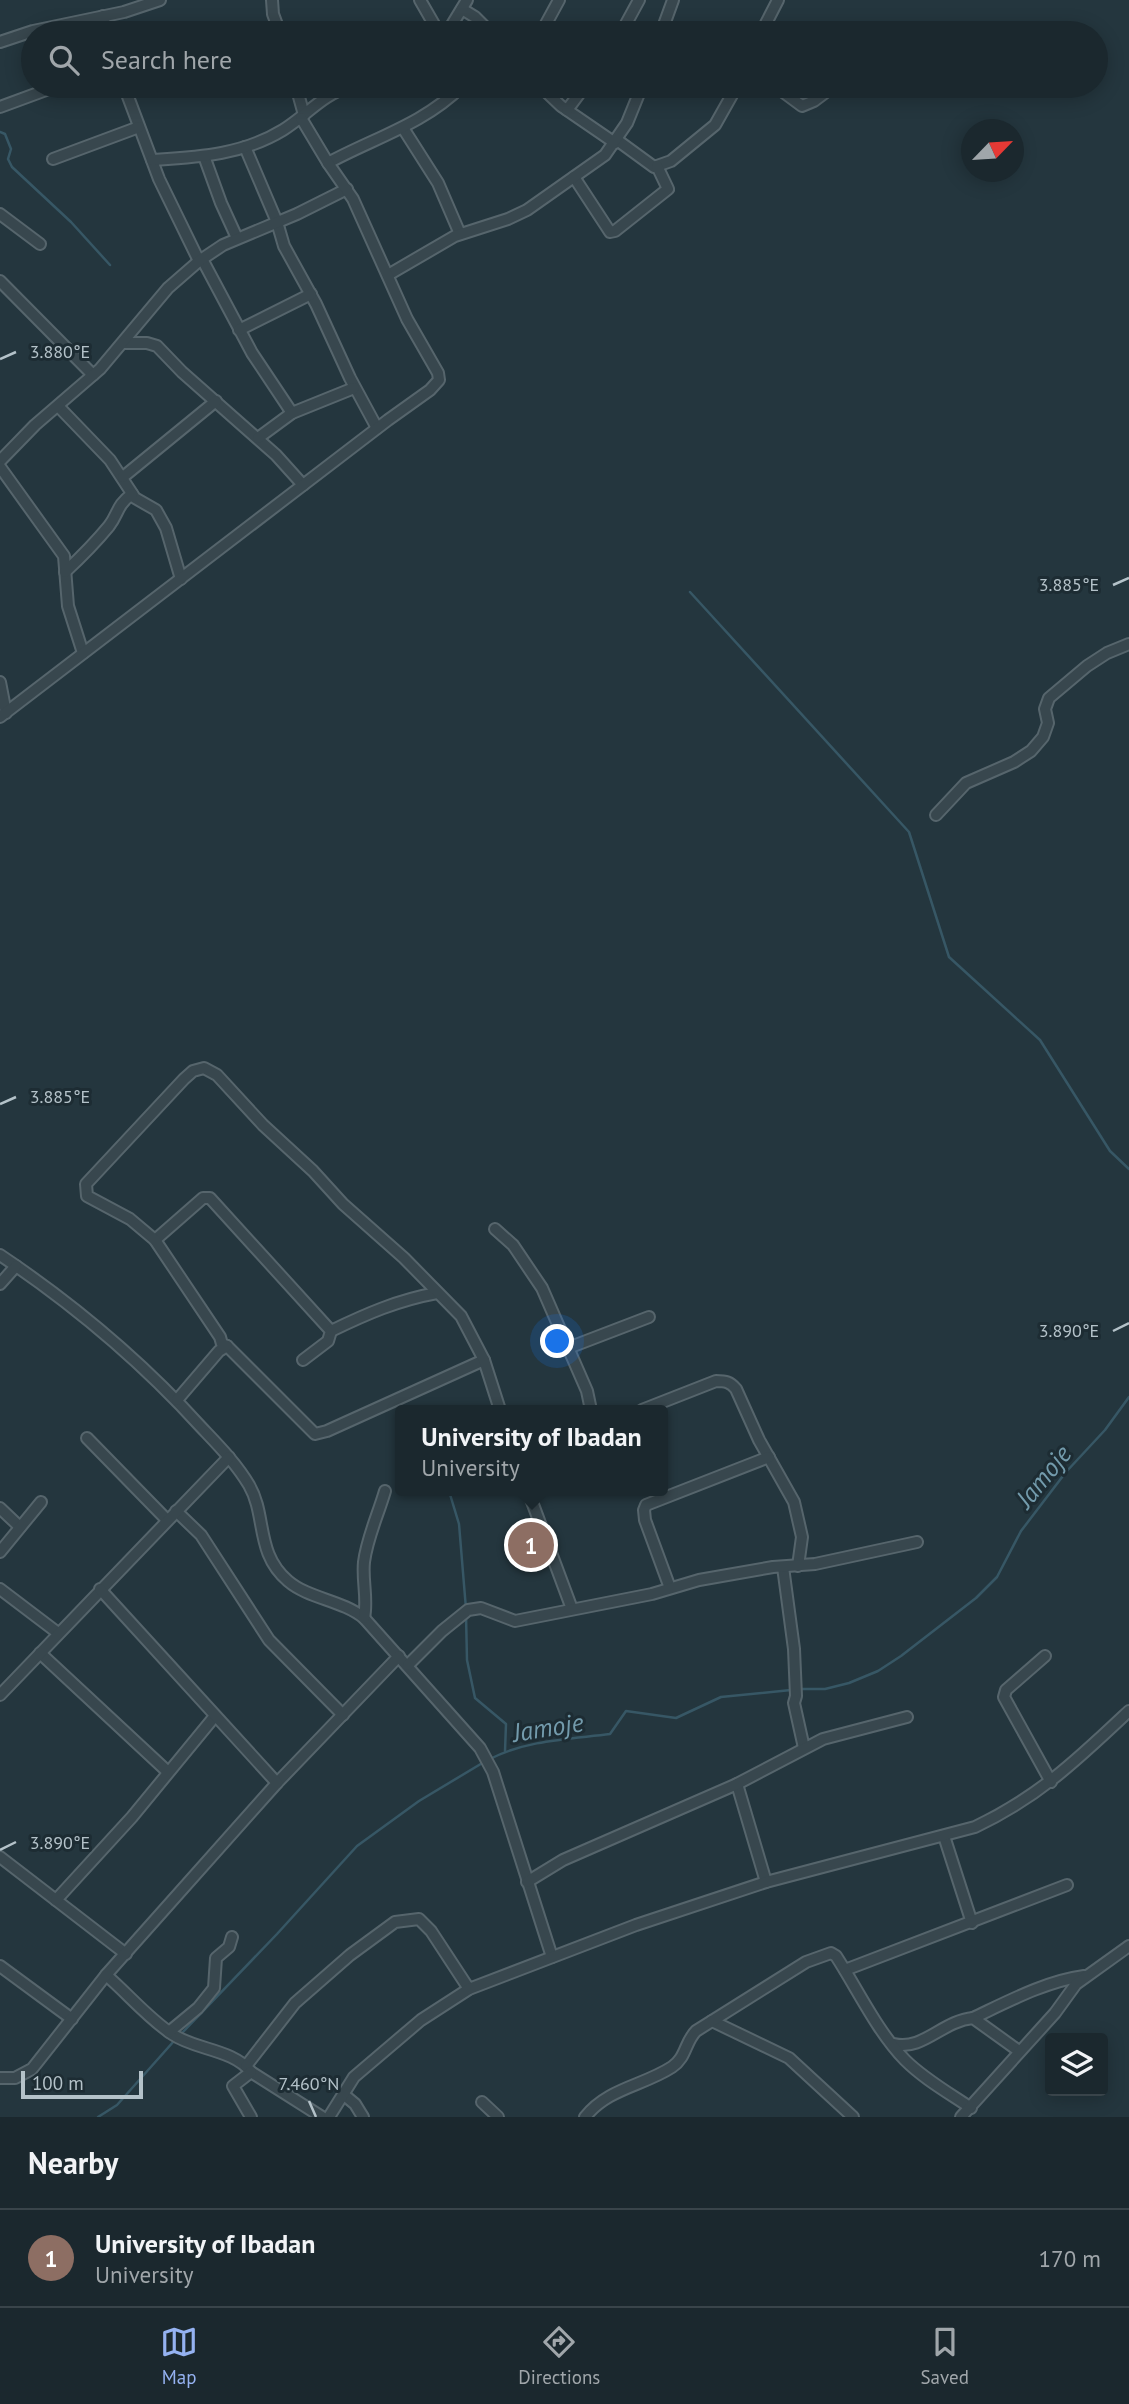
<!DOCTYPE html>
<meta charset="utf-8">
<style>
:root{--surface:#1b282e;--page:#28343a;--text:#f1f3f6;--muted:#a0a6aa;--line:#39444a;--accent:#95b2f1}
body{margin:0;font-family:"PT Sans",sans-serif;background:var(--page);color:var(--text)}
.controls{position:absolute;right:21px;bottom:21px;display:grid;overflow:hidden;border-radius:7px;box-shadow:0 4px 18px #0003}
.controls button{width:63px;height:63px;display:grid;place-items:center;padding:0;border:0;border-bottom:2px solid var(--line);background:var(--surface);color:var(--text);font:35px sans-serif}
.compass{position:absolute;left:961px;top:119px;width:63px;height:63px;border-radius:50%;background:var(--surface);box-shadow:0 4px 18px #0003;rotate:65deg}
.scale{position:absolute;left:21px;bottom:18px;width:122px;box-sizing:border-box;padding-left:7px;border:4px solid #b4c2c9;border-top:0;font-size:19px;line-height:24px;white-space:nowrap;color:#b4c2c9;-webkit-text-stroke:5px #1d2c33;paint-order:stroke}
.you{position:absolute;left:558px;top:1342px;width:24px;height:24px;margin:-18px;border:5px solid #fff;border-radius:50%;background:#1a73e8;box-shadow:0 0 0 10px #1a73e833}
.badge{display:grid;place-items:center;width:46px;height:46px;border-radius:50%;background:var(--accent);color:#fff;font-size:23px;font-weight:700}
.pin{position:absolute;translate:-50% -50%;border:4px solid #fff;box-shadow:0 2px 7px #0006}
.popup{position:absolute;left:395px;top:1405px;width:273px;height:91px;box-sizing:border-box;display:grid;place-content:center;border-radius:7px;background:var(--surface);filter:drop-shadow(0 2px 5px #0005);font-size:23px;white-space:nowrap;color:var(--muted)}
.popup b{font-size:26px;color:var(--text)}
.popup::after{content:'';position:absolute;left:50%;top:100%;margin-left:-14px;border:14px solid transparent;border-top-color:var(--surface)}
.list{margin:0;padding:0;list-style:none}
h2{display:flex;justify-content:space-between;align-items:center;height:91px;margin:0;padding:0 28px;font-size:30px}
h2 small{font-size:23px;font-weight:400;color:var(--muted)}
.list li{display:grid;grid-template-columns:46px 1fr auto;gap:21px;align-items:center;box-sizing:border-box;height:98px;padding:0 28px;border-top:2px solid var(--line)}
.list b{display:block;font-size:26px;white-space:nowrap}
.list p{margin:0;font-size:23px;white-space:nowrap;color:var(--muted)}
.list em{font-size:23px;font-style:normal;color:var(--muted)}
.icon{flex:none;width:38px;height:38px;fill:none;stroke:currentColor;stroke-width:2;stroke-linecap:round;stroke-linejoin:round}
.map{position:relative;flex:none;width:1129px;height:2117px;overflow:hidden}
.search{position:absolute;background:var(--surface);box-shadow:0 4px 18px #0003;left:21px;right:21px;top:21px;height:77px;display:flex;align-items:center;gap:18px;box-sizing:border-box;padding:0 24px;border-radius:38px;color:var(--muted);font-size:26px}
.sheet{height:189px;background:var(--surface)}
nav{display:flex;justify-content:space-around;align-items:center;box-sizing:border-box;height:98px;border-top:2px solid var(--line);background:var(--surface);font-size:19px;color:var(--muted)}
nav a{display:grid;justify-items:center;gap:4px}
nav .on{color:var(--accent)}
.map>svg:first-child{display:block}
</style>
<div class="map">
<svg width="1129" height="2117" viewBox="0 0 1129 2117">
<rect width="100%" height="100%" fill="#24363e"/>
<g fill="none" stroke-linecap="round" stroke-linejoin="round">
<g stroke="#375765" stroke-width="2.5">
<path d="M 0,132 L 5,134 L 11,149 L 8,159 L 12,167 L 71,222 L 110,265"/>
<path d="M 690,592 L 909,832 L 949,957 L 1040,1040 L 1110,1151 L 1129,1169"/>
<path d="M 449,1491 L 459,1524 L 466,1609"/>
<path d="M 466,1615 L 467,1660 L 475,1698 L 506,1724 L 505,1751"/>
<path d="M 798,1689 L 825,1689 L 849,1683 L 878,1671 L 901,1656 L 976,1598 L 997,1577 L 1021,1531 L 1066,1472 L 1105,1430 L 1129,1397"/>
<path d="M 490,1759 C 526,1740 571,1739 610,1734 L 626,1711 L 676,1718 L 721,1697 L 791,1690"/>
<path d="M 181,2034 L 277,1934 L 357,1846 L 419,1801 L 484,1762"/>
<path d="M 98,2117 L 117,2105 L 174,2041"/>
</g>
<g stroke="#56656c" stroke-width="14">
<g id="minor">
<path d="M 272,0 L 273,14 L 280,33"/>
<path d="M 420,0 L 439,33"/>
<path d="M 462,9 L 475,17 L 491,33"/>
<path d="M 103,16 L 107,33"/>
<path d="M 447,33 L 467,0"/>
<path d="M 541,33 L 559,0"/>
<path d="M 621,33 L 639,0"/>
<path d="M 661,33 L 673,0"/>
<path d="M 761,33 L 778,0"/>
<path d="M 0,42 L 33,31 L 124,12 L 160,0"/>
<path d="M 124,86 L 159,179 L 199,261"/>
<path d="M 296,86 L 304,115"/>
<path d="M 540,86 L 561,106 L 615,143"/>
<path d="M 775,86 L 802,106 L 814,101 L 834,86"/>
<path d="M 0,107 L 57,86"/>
<path d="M 567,110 L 585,86"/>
<path d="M 403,128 L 438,183 L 460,234"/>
<path d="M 617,140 L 654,167 L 671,161 L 715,125 L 737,86"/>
<path d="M 245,147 L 277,222 L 284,246 L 316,304 L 350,378 L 377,428"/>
<path d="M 204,156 L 221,203 L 237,238"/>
<path d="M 53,159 L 139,127"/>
<path d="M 152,160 C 198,157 242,155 283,130 C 307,115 323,94 351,86"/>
<path d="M 328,163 C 374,138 424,124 462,86"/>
<path d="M 574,177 L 610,232 L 615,231 L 668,189 L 657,166"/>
<path d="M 0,214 L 40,244"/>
<path d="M 202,259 L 252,353 L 292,413"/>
<path d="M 388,275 L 455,236 L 508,219 L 527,210 L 605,155 L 627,123 L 642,86"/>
<path d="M 0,281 L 93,375"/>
<path d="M 239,330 L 311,294"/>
<path d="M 123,343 L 147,343 L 157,346 L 182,372 L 276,455 L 303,485"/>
<path d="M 58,406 L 110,460 L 135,498 L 156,510 L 166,528 L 181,579"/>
<path d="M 258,438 L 292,413 L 354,388"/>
<path d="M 0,461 L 35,425 L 100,369 L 168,288 L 199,261 L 223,245 L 297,214 L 347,189"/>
<path d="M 0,467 L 64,556 L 68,606 L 83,653"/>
<path d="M 123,477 L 216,401"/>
<path d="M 65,572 C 80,558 95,543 109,526 C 119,513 116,506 132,494"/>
<path d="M 0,682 L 6,713"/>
<path d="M 0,717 L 388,420 L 430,390 L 439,380 L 438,373 L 407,319 L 353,199 L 328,163 L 301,118"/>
<path d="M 936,815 L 966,783 L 1014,762 L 1031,751 L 1043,737 L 1048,723 L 1045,709 L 1049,698 L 1087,666 L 1107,653 L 1129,644"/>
<path d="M 495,1229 L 513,1245 L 542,1288 L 587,1391 L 591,1410"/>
<path d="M 155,1240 L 203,1198 L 210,1198 L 331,1331 L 328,1341 L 303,1360"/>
<path d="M 0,1255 C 73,1304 142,1362 201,1427 C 218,1445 236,1463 249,1485 C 267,1516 255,1553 288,1581 C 309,1599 342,1600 364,1618 L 480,1748 L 493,1772 L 552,1957"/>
<path d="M 0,1284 L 16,1266"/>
<path d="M 331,1331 C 366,1314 398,1300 437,1293"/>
<path d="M 227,1346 L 315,1434 L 327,1431 L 484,1360"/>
<path d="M 568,1348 L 649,1317"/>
<path d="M 177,1400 L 219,1351 L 227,1346 L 222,1344 L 220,1337 L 155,1240 L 130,1219 L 87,1196 L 86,1184 L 184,1079 L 193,1071 L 204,1068 L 217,1075 L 263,1125 L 313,1171 L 343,1204 L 404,1258 L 461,1316 L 484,1360 L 500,1410"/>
<path d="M 642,1410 L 716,1381 C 726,1381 730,1382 736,1389 L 759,1440 L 794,1502 L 802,1537 L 798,1566"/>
<path d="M 87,1438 L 167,1520"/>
<path d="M 528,1491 L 572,1609"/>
<path d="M 0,1508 L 20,1527"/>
<path d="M 176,1511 L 201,1535 L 269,1640 L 343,1715"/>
<path d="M 0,1552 L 41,1502"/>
<path d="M 783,1567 L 794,1649 L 796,1696 L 794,1703 L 804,1748"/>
<path d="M 670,1588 L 645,1520 L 644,1510 L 646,1505 L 769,1457"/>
<path d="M 0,1589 L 58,1633"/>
<path d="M 364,1618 C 368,1599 362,1581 364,1562 C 367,1538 378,1515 385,1491"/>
<path d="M 40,1653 L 168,1772"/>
<path d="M 1045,1656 L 1006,1690 L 1004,1697 L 1051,1782"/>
<path d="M 408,1665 L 442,1631 L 468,1610 L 481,1608 L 515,1621 L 652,1594 L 699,1580 L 773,1567 L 815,1564 L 917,1542"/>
<path d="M 0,1695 L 229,1457"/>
<path d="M 277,1783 L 399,1656"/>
<path d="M 737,1784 L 766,1882"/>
<path d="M 944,1836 L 972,1923"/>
<path d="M 0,1857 L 126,1954"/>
<path d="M 527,1882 L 563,1860 L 737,1784 L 823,1739 L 907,1717"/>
<path d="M 56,1900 L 132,1817 L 215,1716"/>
<path d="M 0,1966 L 72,2019"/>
<path d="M 845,1970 L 1067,1885"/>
<path d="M 106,1975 C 128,1994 148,2018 172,2034 C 195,2050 233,2049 251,2072 L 322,2117"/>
<path d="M 973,2018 C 1007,2002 1046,1981 1084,1976"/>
<path d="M 712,2021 L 789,2058 L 853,2117"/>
<path d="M 169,2032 L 198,2008 L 214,1988 L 216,1958 L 229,1947 L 232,1937"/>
<path d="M 894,2044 C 923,2051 942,2021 973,2018 L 1019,2051"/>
<path d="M 246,2066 L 295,2003 L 350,1955 L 395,1922 L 419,1919 L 431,1931 L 469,1989"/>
<path d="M 0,2078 L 15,2078 L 32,2069 L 106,1975 L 277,1783 L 100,1589"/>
<path d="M 343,2094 L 355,2104 L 363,2117"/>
<path d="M 482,2102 L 498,2117"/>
<path d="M 251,2117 L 233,2086 L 251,2072"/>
<path d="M 329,2117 L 354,2077 L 421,2020 L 469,1989 L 636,1925 L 766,1882 L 975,1827 C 1040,1796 1078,1759 1129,1711"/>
<path d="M 585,2117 C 608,2088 643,2086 672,2067 C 686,2058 685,2042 696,2031 L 806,1962 L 831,1953 L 836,1956 C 858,1990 877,2031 905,2060 C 924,2079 949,2093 971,2108"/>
<path d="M 961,2117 L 1055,2013 L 1076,1984 L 1129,1946"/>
</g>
</g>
<use href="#minor" stroke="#38474e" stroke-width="10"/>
</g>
<path fill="none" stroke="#b4c2c9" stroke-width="2.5" d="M 0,359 L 16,352M 1113,585 L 1129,578M 0,1104 L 16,1097M 1113,1331 L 1129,1323M 0,1850 L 16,1842M 309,2101 L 316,2117"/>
<g text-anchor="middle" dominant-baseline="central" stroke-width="6" stroke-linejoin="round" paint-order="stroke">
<g font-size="26" font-style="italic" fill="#739bac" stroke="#1d2c33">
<text transform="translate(1043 1476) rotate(-51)">Jamoje</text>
<text transform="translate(548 1727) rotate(-9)">Jamoje</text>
</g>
</g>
<g font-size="18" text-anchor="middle" fill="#b4c2c9" stroke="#1d2c33" stroke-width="6" stroke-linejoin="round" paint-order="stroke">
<text x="60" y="358">3.880°E</text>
<text x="1069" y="591">3.885°E</text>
<text x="60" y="1103">3.885°E</text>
<text x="1069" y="1337">3.890°E</text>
<text x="60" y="1849">3.890°E</text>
<text x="309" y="2090">7.460°N</text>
</g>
</svg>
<div class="controls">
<button><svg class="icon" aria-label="layers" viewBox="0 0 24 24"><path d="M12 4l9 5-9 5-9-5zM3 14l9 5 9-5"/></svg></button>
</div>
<svg class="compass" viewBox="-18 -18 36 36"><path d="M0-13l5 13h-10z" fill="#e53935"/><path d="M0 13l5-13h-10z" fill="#a0a6aa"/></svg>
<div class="scale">100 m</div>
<div class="you"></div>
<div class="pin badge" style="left:531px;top:1545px;background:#8d6e63">1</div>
<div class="popup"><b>University of Ibadan</b>University</div>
<div class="search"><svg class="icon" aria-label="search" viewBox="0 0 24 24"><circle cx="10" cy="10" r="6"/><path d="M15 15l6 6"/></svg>Search here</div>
</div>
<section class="sheet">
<h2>Nearby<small></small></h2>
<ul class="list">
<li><span class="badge" style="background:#8d6e63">1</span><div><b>University of Ibadan</b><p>University</p></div><em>170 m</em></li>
</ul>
</section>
<nav>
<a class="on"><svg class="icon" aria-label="map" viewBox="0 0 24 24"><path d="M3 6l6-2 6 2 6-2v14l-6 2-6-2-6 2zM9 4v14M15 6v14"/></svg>Map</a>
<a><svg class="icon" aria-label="directions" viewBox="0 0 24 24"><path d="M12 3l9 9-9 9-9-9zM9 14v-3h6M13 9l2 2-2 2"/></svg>Directions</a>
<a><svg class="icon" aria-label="saved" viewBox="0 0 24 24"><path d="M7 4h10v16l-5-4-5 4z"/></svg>Saved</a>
</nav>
